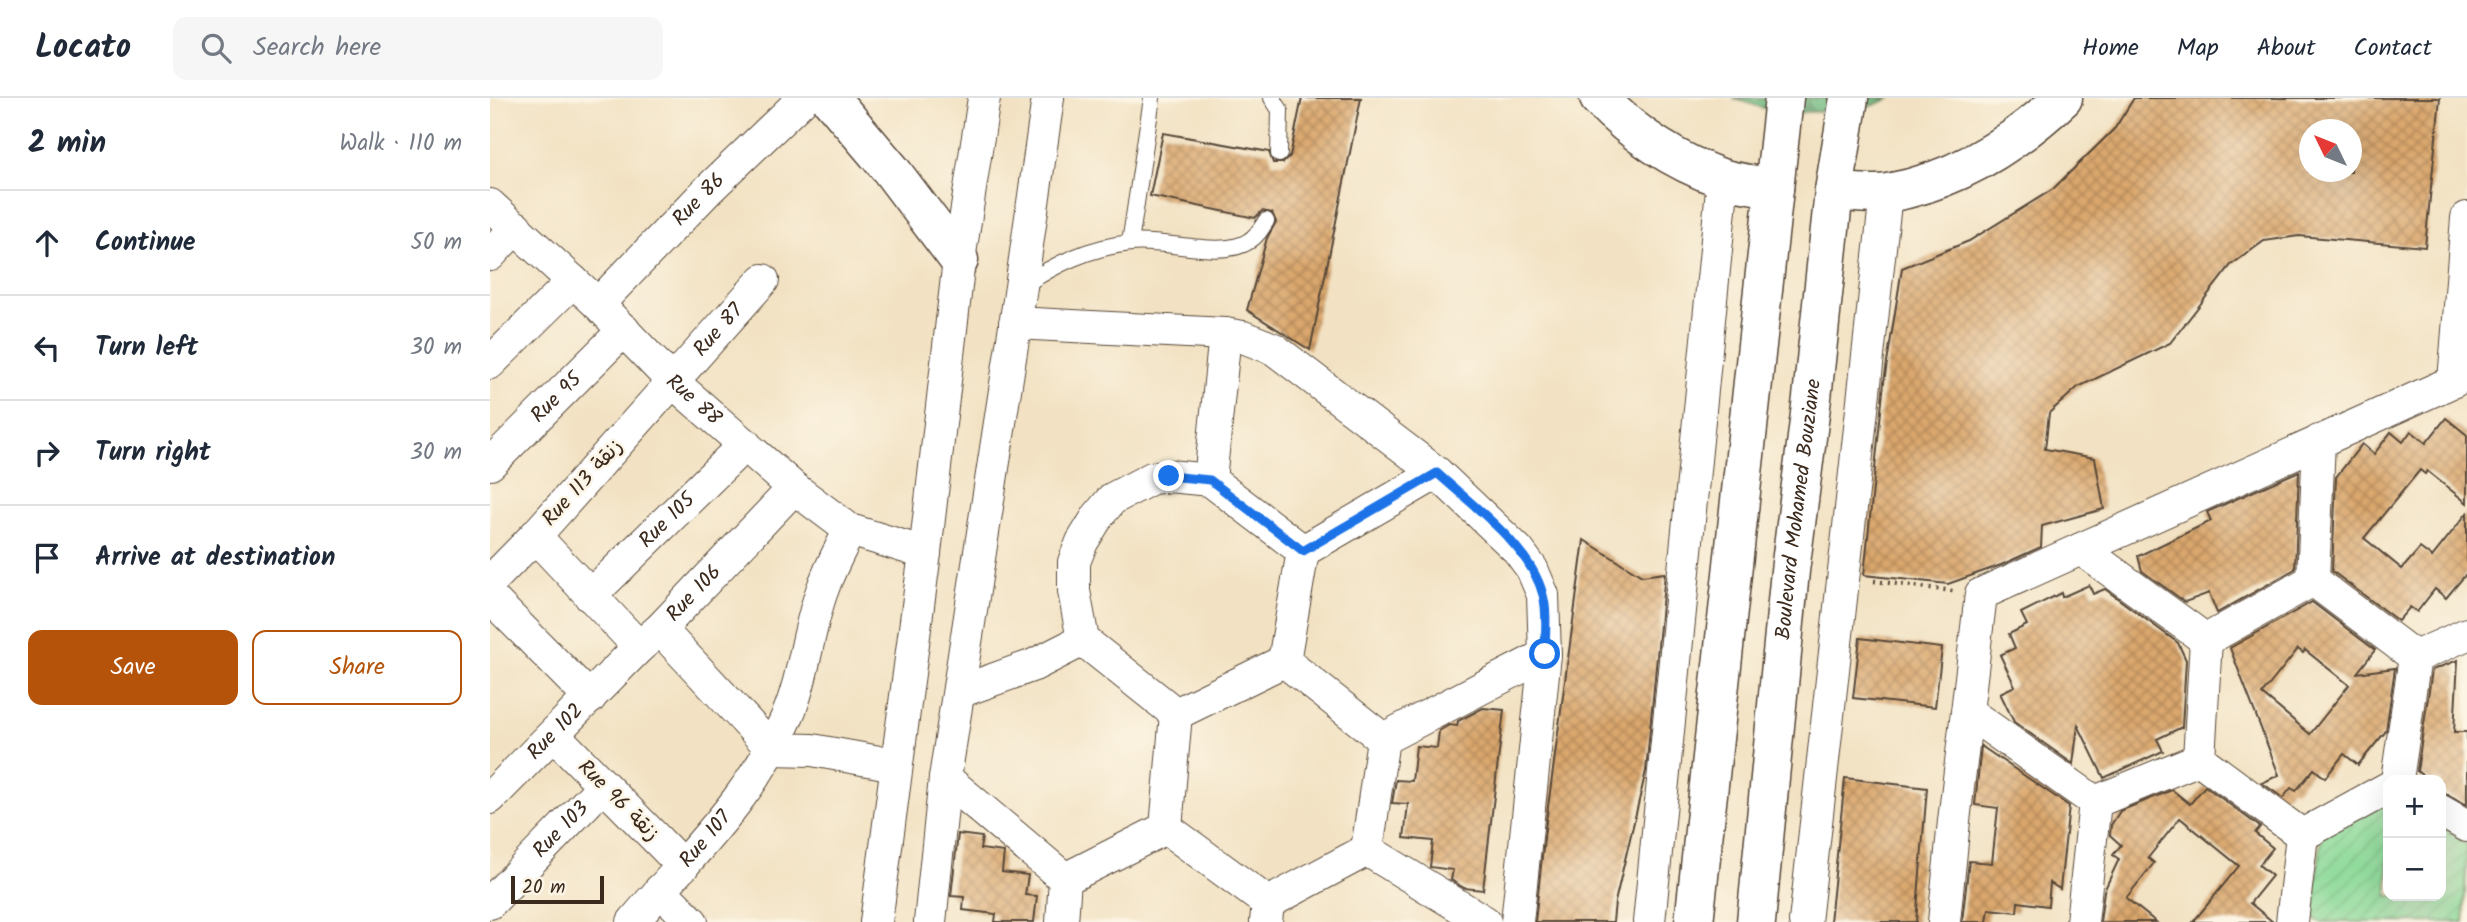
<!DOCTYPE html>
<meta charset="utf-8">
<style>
:root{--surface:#fff;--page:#f6f6f7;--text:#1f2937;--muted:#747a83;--line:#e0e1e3;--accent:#b45309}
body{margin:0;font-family:Kalam,"Playpen Sans Arabic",sans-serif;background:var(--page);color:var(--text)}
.controls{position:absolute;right:21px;bottom:21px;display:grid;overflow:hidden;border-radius:14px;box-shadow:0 7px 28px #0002}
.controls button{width:63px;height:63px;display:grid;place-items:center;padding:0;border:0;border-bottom:2px solid var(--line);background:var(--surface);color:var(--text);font:35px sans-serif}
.compass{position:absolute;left:1809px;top:21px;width:63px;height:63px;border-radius:50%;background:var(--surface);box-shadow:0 7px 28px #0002;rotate:313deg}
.scale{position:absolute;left:21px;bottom:18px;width:93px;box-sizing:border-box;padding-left:7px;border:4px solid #3b2a1e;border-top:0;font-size:19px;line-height:24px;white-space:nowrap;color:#3b2a1e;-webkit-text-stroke:5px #fcf5e5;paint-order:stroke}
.stop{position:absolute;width:21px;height:21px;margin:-16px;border:5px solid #1a73e8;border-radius:50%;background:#fff}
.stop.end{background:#1a73e8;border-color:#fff;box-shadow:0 2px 7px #0008}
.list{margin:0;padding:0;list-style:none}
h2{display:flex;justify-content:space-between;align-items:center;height:91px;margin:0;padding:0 28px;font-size:30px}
h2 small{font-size:23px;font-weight:400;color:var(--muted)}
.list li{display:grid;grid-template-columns:46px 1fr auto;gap:21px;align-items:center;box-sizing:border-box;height:105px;padding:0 28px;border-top:2px solid var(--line)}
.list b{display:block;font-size:26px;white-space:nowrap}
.list em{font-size:23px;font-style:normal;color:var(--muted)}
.actions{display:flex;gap:14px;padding:21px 28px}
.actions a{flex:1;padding:16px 0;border:2px solid var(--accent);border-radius:14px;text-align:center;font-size:24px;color:var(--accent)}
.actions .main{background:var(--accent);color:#fff}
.icon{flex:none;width:38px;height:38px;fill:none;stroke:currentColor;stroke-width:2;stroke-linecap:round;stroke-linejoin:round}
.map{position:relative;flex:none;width:1977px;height:824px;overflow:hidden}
header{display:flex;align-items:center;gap:42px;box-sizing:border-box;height:98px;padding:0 35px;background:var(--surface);border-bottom:2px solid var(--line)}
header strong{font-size:33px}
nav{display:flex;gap:38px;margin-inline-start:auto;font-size:24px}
.search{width:490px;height:63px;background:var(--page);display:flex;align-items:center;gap:18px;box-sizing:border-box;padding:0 24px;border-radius:14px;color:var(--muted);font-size:26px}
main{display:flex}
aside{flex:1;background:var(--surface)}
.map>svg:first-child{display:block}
</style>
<header>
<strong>Locato</strong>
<div class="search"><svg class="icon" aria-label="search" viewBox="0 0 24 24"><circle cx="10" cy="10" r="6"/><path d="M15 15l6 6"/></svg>Search here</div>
<nav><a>Home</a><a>Map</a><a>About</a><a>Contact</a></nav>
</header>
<main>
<aside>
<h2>2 min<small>Walk · 110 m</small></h2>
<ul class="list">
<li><svg class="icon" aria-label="ahead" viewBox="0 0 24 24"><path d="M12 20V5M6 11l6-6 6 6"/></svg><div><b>Continue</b></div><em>50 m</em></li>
<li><svg class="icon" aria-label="left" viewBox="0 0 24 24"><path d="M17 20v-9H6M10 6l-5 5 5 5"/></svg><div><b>Turn left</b></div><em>30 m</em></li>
<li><svg class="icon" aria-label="right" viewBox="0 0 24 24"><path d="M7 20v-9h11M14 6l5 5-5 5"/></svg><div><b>Turn right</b></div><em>30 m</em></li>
<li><svg class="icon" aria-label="arrive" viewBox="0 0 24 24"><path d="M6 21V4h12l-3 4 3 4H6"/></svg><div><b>Arrive at destination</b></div></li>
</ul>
<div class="actions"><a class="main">Save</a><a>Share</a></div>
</aside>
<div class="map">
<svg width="1977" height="824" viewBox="0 0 1977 824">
<defs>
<pattern id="forest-firs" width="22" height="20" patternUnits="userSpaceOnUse" patternTransform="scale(1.75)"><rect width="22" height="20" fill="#6fb980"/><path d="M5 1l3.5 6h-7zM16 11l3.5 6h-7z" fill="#5c9768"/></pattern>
<pattern id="garden-furrows" width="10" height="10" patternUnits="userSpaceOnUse" patternTransform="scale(1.75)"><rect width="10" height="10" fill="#8ad998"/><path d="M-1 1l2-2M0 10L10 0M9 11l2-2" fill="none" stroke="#78ba83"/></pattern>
<pattern id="building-cross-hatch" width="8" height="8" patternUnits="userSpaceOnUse" patternTransform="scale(1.75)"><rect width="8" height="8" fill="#daa76d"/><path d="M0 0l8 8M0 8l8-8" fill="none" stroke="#b28859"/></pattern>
</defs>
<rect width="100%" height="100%" fill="#fcf5e5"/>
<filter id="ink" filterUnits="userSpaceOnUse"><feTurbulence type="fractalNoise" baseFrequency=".0143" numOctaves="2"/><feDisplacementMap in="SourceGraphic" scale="14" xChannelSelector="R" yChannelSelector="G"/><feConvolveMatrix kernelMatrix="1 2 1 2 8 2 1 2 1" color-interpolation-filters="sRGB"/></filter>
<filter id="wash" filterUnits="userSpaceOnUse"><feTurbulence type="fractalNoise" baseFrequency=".00686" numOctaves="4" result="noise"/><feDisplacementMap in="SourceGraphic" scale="28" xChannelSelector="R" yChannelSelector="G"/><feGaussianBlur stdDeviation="1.57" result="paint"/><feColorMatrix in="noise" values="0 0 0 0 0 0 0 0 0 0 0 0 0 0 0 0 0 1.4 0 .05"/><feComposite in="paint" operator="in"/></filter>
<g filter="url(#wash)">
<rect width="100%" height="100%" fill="#f2e2c3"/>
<path fill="url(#forest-firs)" stroke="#55724f" stroke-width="2" d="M 1243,0 L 1401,0 L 1370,12 L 1289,15 Z"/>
<path fill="url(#garden-furrows)" stroke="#62825b" stroke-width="2" d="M 1898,702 L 1898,798 L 1951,798 L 1951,727 L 1977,747 L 1974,824 L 1830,824 L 1822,819 L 1832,737 Z"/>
<g id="blocks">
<g fill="url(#building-cross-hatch)" fill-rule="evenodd">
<path d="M 812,0 L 871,0 L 820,252 L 757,212 L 777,140 L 786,124 L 782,115 L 772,113 L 765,120 L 660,98 L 673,35 L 779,54 L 783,65 L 793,65 L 800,58 Z"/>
<path d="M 1644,0 L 1950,0 L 1935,149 L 1809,138 L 1774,143 L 1741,167 L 1680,245 L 1588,289 L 1559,315 L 1555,351 L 1605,360 L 1614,411 L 1552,428 L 1551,449 L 1511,467 L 1458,486 L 1374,477 L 1394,284 L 1412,170 L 1479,143 L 1563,91 L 1625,30 ZM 1819,32 L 1861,32 L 1861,74 L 1819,74 Z"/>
<path d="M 1956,320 L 1977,337 L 1977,405 L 1937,373 L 1935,376 L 1930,372 L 1874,440 L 1912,471 L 1930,450 L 1942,459 L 1977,415 L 1977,475 L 1956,500 L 1945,491 L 1927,514 L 1920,509 L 1908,523 L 1842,473 L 1846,379 L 1872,346 L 1884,356 L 1901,334 L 1913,344 L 1921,333 L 1936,345 Z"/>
<path d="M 1809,373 L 1805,471 L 1727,515 L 1719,495 L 1695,504 L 1652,473 L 1648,458 L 1721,423 L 1717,414 Z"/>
<path d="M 1094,442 L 1152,478 L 1175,475 L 1156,673 L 1125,804 L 1123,824 L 1045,824 L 1055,731 Z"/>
<path d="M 1599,487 L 1603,496 L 1615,491 L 1688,545 L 1696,562 L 1692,629 L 1667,641 L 1673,653 L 1614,680 L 1588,627 L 1583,666 L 1524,624 L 1510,595 L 1525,588 L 1510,557 L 1525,550 L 1519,536 L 1537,527 L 1531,515 L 1571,495 L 1572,499 Z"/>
<path d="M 1822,504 L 1885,552 L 1867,575 L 1905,570 L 1896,633 L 1868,667 L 1854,656 L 1835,680 L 1824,671 L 1806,693 L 1801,690 L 1793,700 L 1772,685 L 1789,677 L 1740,550 ZM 1808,551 L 1813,555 L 1815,552 L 1859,587 L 1820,636 L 1772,596 Z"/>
<path d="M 1370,540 L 1452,550 L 1445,609 L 1363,600 Z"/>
<path d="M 1968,562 L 1964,634 L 1977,634 L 1977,707 L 1951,693 L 1951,682 L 1938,682 L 1927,673 L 1942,572 Z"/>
<path d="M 993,610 L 1014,612 L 993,792 L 974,790 L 961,782 L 963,772 L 940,769 L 943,743 L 914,740 L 918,706 L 902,705 L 906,682 L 922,683 L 926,648 L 947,650 L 949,633 L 959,627 L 967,628 L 968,623 Z"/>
<path d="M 1491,648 L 1579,708 L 1570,791 L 1560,785 L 1558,808 L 1528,804 L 1527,814 L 1499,811 L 1497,824 L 1472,824 L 1479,763 L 1502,765 L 1508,710 L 1485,707 Z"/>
<path d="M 1355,680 L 1437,690 L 1426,824 L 1340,824 Z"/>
<path d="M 1715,688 L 1770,729 L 1765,735 L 1783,750 L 1769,767 L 1782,778 L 1760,805 L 1783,824 L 1703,824 L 1749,768 L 1690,720 L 1658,760 L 1664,765 L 1636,800 L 1666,824 L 1610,824 L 1614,793 L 1629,761 L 1623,757 L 1631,747 L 1620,737 L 1621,727 L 1630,713 L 1682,692 L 1700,706 Z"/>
<path d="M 468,736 L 492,739 L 490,751 L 514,754 L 512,774 L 538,777 L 535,797 L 547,798 L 544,824 L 505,824 L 506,816 L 473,812 L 474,799 L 461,798 Z"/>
</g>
</g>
</g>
<g filter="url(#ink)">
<use href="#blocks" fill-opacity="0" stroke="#564637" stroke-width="2"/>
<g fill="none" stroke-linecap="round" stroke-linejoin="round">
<g stroke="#564637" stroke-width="18">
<g id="lane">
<path d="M 782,0 L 790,12 L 789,56"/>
<path d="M 640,145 L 662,0"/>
<path d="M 531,189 C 565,166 600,149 641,145 C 674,141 734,161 759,143 C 767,138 771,131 776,123"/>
</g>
</g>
<g stroke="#564637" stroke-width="34">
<g id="street">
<path id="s1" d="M 0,107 L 108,206 L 183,284 L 304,390 L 360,432 L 435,455"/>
<path d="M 0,157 L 26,129"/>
<path id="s2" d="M 108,206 L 219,91 L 314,0"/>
<path d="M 525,225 L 735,236 L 753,239 L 784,251 L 947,375 L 1028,452 L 1042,471 L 1053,497 L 1055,557 L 1027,824"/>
<path d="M 0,265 L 83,183"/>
<path d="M 1964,283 L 1977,120"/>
<path id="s3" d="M 0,366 L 134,232"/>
<path d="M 720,382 L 735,236"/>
<path d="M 45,438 L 149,549"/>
<path d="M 1591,451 L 1716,542"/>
<path d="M 1823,482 L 1829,343"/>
<path d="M 1823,482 L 1925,559"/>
<path id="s4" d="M 0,484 L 45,438 L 273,182"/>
<path id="s5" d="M 100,498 L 255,346"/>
<path d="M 0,499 L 100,600"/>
<path d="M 170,531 L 282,651 L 322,652 L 406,667"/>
<path d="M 1925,559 L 1977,536"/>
<path d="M 794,563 L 813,453 L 947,375"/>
<path d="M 794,563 L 893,641"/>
<path d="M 469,594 L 544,567 L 593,542"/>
<path d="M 1478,614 L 1605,704"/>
<path d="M 686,616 L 593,542 L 584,493 L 584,464 L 592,444 L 608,418 L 622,401 L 662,380 L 679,378 L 720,382 L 813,453"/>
<path d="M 64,637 L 193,768"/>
<path d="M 1709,661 L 1716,542 L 1823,482"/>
<path d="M 1709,661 L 1812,737"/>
<path d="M 455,680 L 575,781 L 572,824"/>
<path d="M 1907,682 L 1925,559"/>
<path id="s6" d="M 0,700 L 149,549 L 170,531 L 304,390"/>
<path d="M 1605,704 L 1709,661"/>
<path d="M 1951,713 L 1977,728"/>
<path d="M 676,730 L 778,805"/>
<path d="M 1812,737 L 1898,690"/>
<path d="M 877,752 L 893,641 L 1055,557"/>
<path d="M 877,752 L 995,824"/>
<path d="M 575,781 L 676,730 L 686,616 L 794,563"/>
<path d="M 170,792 L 202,824"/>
<path id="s7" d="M 0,805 L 113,688"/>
<path id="s8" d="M 143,824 C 198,759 263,698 297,619 C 315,578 317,532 333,490 C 340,470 350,451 360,432"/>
<path d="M 386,824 L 435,455 L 469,162 L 494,0"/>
<path d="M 440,824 L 455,680 L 531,189 L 558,0"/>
<path d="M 776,824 L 778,805 L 877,752"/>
<path d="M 1159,824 L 1233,81"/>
<path d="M 1315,824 L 1396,96"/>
<path d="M 1454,824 L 1464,723 L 1491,496 L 1964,283"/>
<path d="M 1592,824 L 1605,704"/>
<path d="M 1802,824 L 1812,737"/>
</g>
</g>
<g stroke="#564637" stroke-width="41">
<g id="secondary">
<path d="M 340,0 L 401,72 L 469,162"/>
<path d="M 1109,0 C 1143,36 1184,63 1231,80 C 1248,85 1267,87 1284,90"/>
<path d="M 1344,93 C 1361,94 1381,98 1398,95 C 1466,83 1524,46 1573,0"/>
<path d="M 1204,824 L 1294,0"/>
<path id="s9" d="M 1266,824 L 1300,473 L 1322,300 L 1344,93 L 1359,0"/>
</g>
</g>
<path stroke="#564637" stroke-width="4.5" stroke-dasharray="2 5" stroke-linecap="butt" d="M 1384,483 L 1463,493"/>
<use href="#lane" stroke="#fff" stroke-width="16"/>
<use href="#street" stroke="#fff" stroke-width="32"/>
<use href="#secondary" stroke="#fff" stroke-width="38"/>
</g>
</g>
<g fill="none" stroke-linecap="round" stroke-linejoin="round" filter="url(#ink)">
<path stroke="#1a73e8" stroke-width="9" d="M 679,378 L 720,382 L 813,453 L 947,375 C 982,407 1041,449 1053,497 C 1058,514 1055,538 1055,556"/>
</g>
<g text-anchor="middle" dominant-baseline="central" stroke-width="5" stroke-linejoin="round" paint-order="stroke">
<g font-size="21" fill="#3b2a1e" stroke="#fcf5e5">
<text stroke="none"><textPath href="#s2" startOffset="145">Rue 86</textPath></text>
<text stroke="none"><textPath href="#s4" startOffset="340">Rue 87</textPath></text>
<text stroke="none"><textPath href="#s3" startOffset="94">Rue 95</textPath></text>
<text stroke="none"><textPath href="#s1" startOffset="282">Rue 88</textPath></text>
<text transform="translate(93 385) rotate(-48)">Rue 113 زنقة</text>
<text stroke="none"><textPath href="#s9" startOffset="415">Boulevard Mohamed Bouziane</textPath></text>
<text stroke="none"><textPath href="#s5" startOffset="108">Rue 105</textPath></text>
<text stroke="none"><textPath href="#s6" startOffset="289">Rue 106</textPath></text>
<text stroke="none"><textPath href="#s6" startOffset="93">Rue 102</textPath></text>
<text transform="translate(128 703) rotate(45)">Rue 96 زنقة</text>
<text stroke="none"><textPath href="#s7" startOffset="102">Rue 103</textPath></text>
<text stroke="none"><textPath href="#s8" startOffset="110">Rue 107</textPath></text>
</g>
</g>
</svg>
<div class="controls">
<button>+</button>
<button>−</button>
</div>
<svg class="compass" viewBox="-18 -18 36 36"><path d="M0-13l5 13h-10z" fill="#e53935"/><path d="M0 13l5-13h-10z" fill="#747a83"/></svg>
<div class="scale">20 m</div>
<div class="stop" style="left:1055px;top:556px"></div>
<div class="stop end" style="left:679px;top:378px"></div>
</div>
</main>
